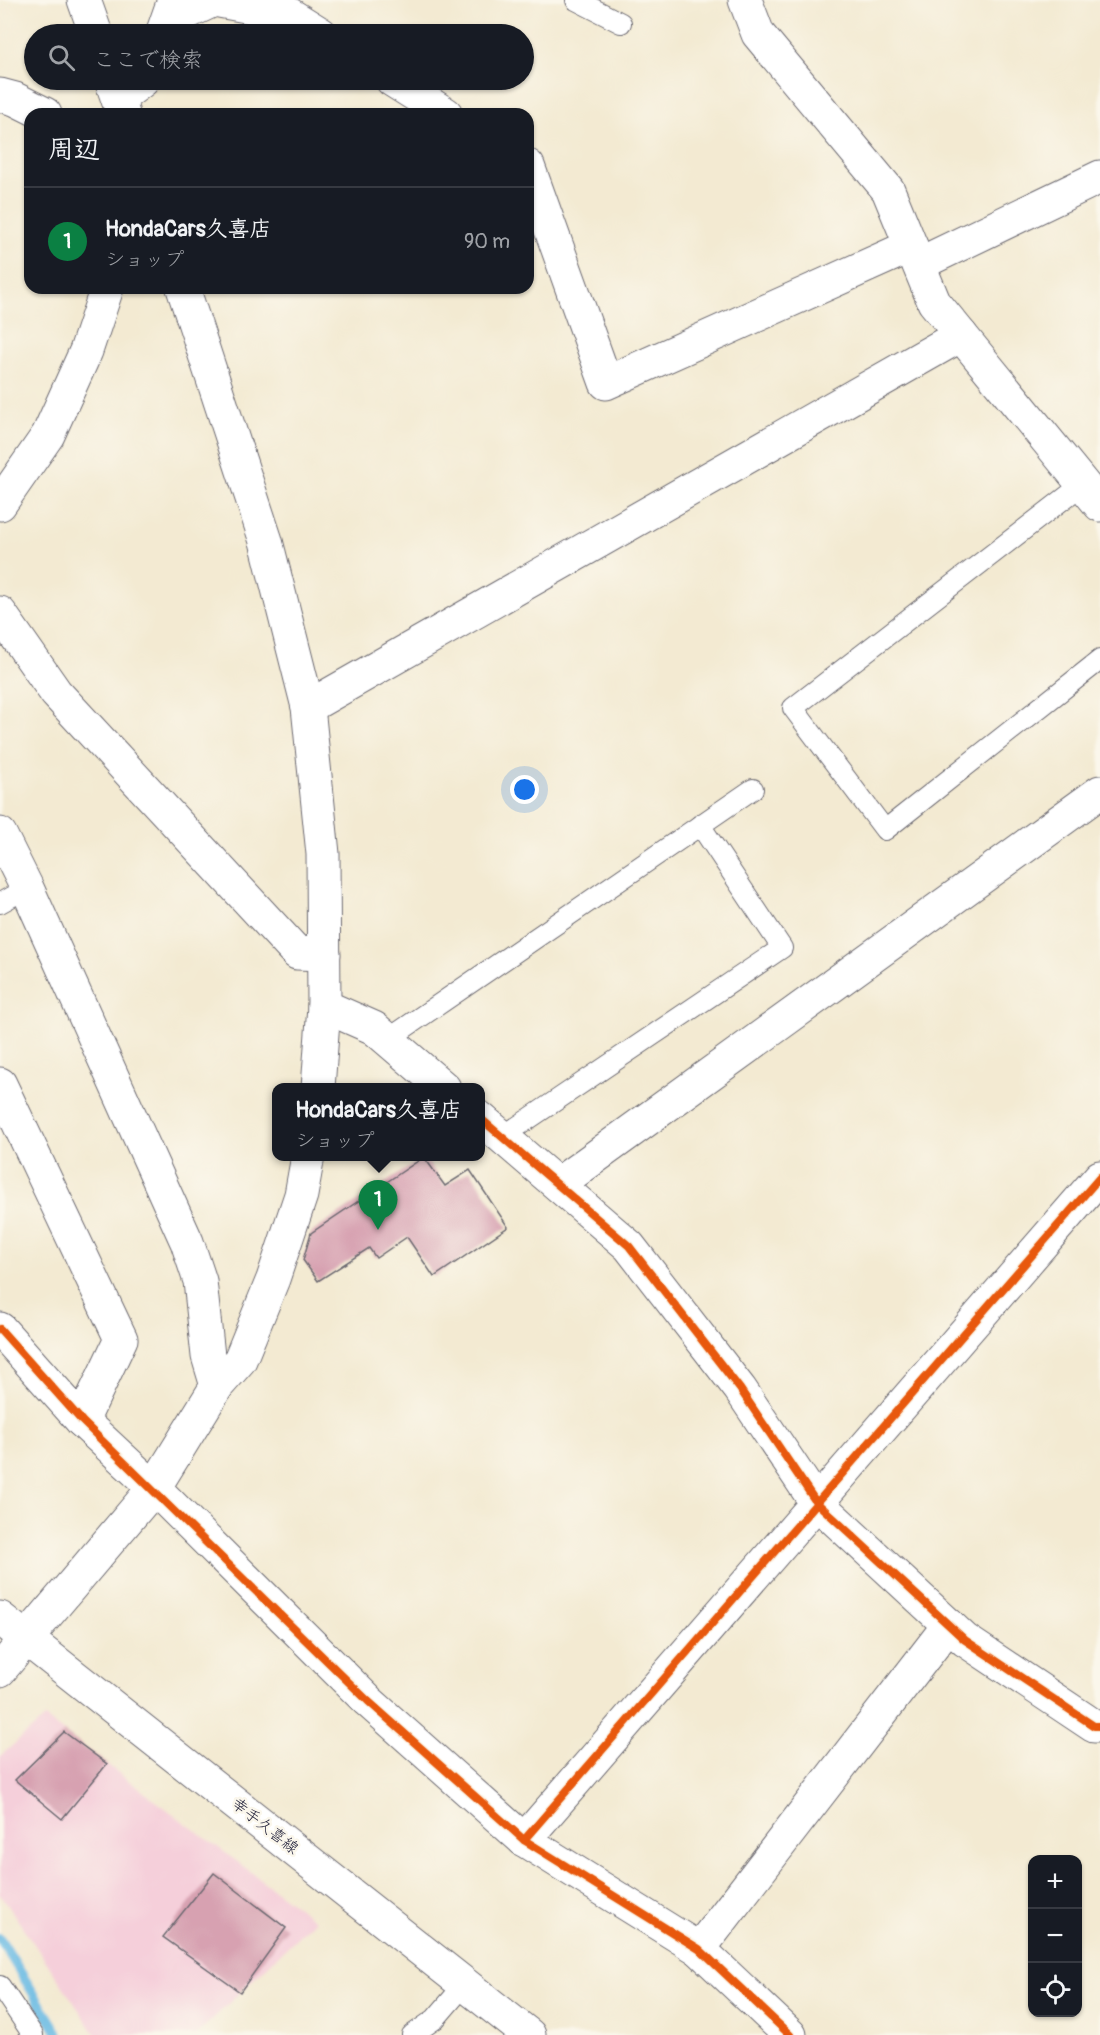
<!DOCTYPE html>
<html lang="ja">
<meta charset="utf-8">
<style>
:root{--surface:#171b24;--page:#242831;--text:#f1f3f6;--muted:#9ea1a6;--line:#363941;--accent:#0b8043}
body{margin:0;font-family:Pangolin,"Klee One",sans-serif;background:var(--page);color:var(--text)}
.controls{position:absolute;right:18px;bottom:18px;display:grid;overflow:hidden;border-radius:12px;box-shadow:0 2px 4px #0004}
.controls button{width:54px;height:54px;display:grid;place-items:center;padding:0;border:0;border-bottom:2px solid var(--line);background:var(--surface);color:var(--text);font:30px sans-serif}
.you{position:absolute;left:525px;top:790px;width:21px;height:21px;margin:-15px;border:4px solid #fff;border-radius:50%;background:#1a73e8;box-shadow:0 0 0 9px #1a73e833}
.badge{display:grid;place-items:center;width:39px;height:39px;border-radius:50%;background:var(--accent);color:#fff;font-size:20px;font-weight:700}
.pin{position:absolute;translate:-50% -50px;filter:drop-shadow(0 2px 3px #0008)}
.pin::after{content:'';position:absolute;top:32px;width:21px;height:18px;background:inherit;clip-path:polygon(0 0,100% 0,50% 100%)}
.popup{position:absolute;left:272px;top:1083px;width:213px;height:78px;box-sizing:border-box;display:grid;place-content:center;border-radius:12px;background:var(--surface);filter:drop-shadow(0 2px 4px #0005);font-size:20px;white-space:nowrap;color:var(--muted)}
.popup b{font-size:22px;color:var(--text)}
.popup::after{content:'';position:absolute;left:50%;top:100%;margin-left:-12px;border:12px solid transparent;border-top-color:var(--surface)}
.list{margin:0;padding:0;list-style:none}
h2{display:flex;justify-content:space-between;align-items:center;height:78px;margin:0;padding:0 24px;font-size:26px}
h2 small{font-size:20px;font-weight:400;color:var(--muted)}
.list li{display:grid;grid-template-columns:39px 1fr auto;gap:18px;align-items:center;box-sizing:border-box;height:108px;padding:0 24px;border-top:2px solid var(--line)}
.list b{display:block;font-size:22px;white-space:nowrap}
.list p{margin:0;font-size:20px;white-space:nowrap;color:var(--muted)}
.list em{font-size:20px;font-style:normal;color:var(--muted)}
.icon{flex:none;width:33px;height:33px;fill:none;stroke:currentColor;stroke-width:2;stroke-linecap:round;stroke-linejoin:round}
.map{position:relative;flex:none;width:1100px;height:2035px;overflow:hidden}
.search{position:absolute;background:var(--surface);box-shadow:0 2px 4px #0004;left:24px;top:24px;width:510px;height:66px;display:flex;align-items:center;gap:15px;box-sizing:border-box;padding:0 21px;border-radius:33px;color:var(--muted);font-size:22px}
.panel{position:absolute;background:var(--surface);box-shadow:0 2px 4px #0004;left:24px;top:108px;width:510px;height:186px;border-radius:18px}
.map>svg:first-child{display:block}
</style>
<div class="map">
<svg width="1100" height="2035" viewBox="0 0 1100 2035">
<rect width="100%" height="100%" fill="#fbf7ec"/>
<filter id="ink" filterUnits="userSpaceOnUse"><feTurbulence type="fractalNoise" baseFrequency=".0167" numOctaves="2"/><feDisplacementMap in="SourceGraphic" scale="12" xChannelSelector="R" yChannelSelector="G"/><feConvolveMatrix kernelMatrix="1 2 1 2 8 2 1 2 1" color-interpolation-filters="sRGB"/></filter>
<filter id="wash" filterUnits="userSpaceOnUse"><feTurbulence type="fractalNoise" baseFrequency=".008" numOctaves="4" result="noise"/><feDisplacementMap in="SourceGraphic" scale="24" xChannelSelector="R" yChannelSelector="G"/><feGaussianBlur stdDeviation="1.35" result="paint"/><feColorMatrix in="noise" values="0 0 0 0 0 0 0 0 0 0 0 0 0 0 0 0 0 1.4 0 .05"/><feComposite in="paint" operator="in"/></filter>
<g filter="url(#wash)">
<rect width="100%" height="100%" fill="#f3ead2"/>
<path fill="#f5cfda" d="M 45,1718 L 315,1920 L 196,2035 L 96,2035 L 0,1894 L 0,1756 Z"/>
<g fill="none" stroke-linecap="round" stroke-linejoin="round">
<path stroke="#68bae3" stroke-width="10" d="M 0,1939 L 59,2035"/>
</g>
<g id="blocks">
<g fill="#d7a1b1">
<path d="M 424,1157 L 445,1186 L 470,1170 L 508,1227 L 434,1277 L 407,1237 L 376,1258 L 369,1248 L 318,1281 L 303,1260 L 311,1233 Z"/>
<path d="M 64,1732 L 107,1764 L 62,1819 L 15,1780 Z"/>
<path d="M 214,1873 L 286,1928 L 240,1992 L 163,1937 Z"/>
</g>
</g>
</g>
<g filter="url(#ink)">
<use href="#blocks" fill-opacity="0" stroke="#6b6870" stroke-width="1.5"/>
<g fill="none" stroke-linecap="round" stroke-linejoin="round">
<g stroke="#6b6870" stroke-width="22">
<g id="lane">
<path d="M 576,0 L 621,23"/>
<path d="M 1083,484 L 793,708 L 885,830 L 1100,660"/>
<path d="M 0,903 L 27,888"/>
<path d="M 387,1040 L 753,789"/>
<path d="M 502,1137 L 782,948 L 700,825"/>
<path d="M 0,1986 L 33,2035"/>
<path d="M 412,2035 L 435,2019 L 465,1984"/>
</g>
</g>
<g stroke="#6b6870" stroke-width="35">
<g id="street">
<path d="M 745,0 L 758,34 L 888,190 L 934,302 L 1100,505"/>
<path d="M 167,22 L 214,0 L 289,14 L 321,34"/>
<path d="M 392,80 L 446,114"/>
<path d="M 0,95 L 15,99 L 45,114"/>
<path d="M 528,166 L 606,383 L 911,246"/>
<path d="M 919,264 L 1100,177"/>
<path d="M 0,504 L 48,435 L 86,351 L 107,288"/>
<path d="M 0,613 L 56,693 L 297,953 L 324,954"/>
<path d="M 308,707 L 961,335"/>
<path d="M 0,834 L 27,888 L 187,1242 L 200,1281 L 208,1356 L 217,1386"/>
<path d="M 324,1006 L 374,1028 L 444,1088"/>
<path d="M 0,1084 L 121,1339 L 82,1421"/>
<path d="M 480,1118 L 629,1246 L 740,1389 L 816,1502 L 965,1640 L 1094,1726 L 1100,1726"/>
<path d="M 558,1184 L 1100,792"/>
<path d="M 154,1488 L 368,1701 L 524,1840 L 699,1949 L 790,2035"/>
<path d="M 524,1840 L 1100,1177"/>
<path d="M 699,1949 L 949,1625"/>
</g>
</g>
<g stroke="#6b6870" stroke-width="35">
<g id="secondary">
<path d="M 84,0 L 96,34"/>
<path d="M 162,34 L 174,0"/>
<path d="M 111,80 L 123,114"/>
<path d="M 118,99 L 143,80"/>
<path d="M 183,288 L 266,541 L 308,707 L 323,854 L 324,1006 L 318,1088"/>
<path d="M 0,1329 L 82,1421 L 154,1488"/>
<path d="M 0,1618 L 529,2035"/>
<path d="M 0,1670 L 154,1488 L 217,1386 L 240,1360 L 273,1279 L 301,1195 L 308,1156"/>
</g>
</g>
<use href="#lane" stroke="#fff" stroke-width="20"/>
<use href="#street" stroke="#fff" stroke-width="33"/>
<use href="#secondary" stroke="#fff" stroke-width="33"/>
<g stroke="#fbf7ec" stroke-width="11">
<g id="cycleway">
<path d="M 480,1118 L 629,1246 L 740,1389 L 816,1502 L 965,1640 L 1094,1726 L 1100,1726"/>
<path d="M 0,1329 L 82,1421 L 368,1701 L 524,1840 L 699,1949 L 790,2035"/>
<path d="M 524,1840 L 1100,1177"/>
</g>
</g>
<use href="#cycleway" stroke="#e8590c" stroke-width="8"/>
</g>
</g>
<g text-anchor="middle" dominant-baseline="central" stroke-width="5" stroke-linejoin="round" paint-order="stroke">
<g font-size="16" fill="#22223b" stroke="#fbf7ec">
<text transform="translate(265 1826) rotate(38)">幸手久喜線</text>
</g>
</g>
</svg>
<div class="controls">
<button>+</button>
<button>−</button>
<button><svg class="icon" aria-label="locate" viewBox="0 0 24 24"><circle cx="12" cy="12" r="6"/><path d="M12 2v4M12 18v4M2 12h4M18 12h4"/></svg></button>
</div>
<div class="you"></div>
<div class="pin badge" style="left:378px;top:1230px">1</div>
<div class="popup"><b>HondaCars久喜店</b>ショップ</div>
<div class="search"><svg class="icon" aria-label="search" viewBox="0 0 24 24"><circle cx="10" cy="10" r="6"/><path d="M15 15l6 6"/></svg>ここで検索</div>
<section class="panel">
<h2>周辺<small></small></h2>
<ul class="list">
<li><span class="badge">1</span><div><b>HondaCars久喜店</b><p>ショップ</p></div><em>90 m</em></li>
</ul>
</section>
</div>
